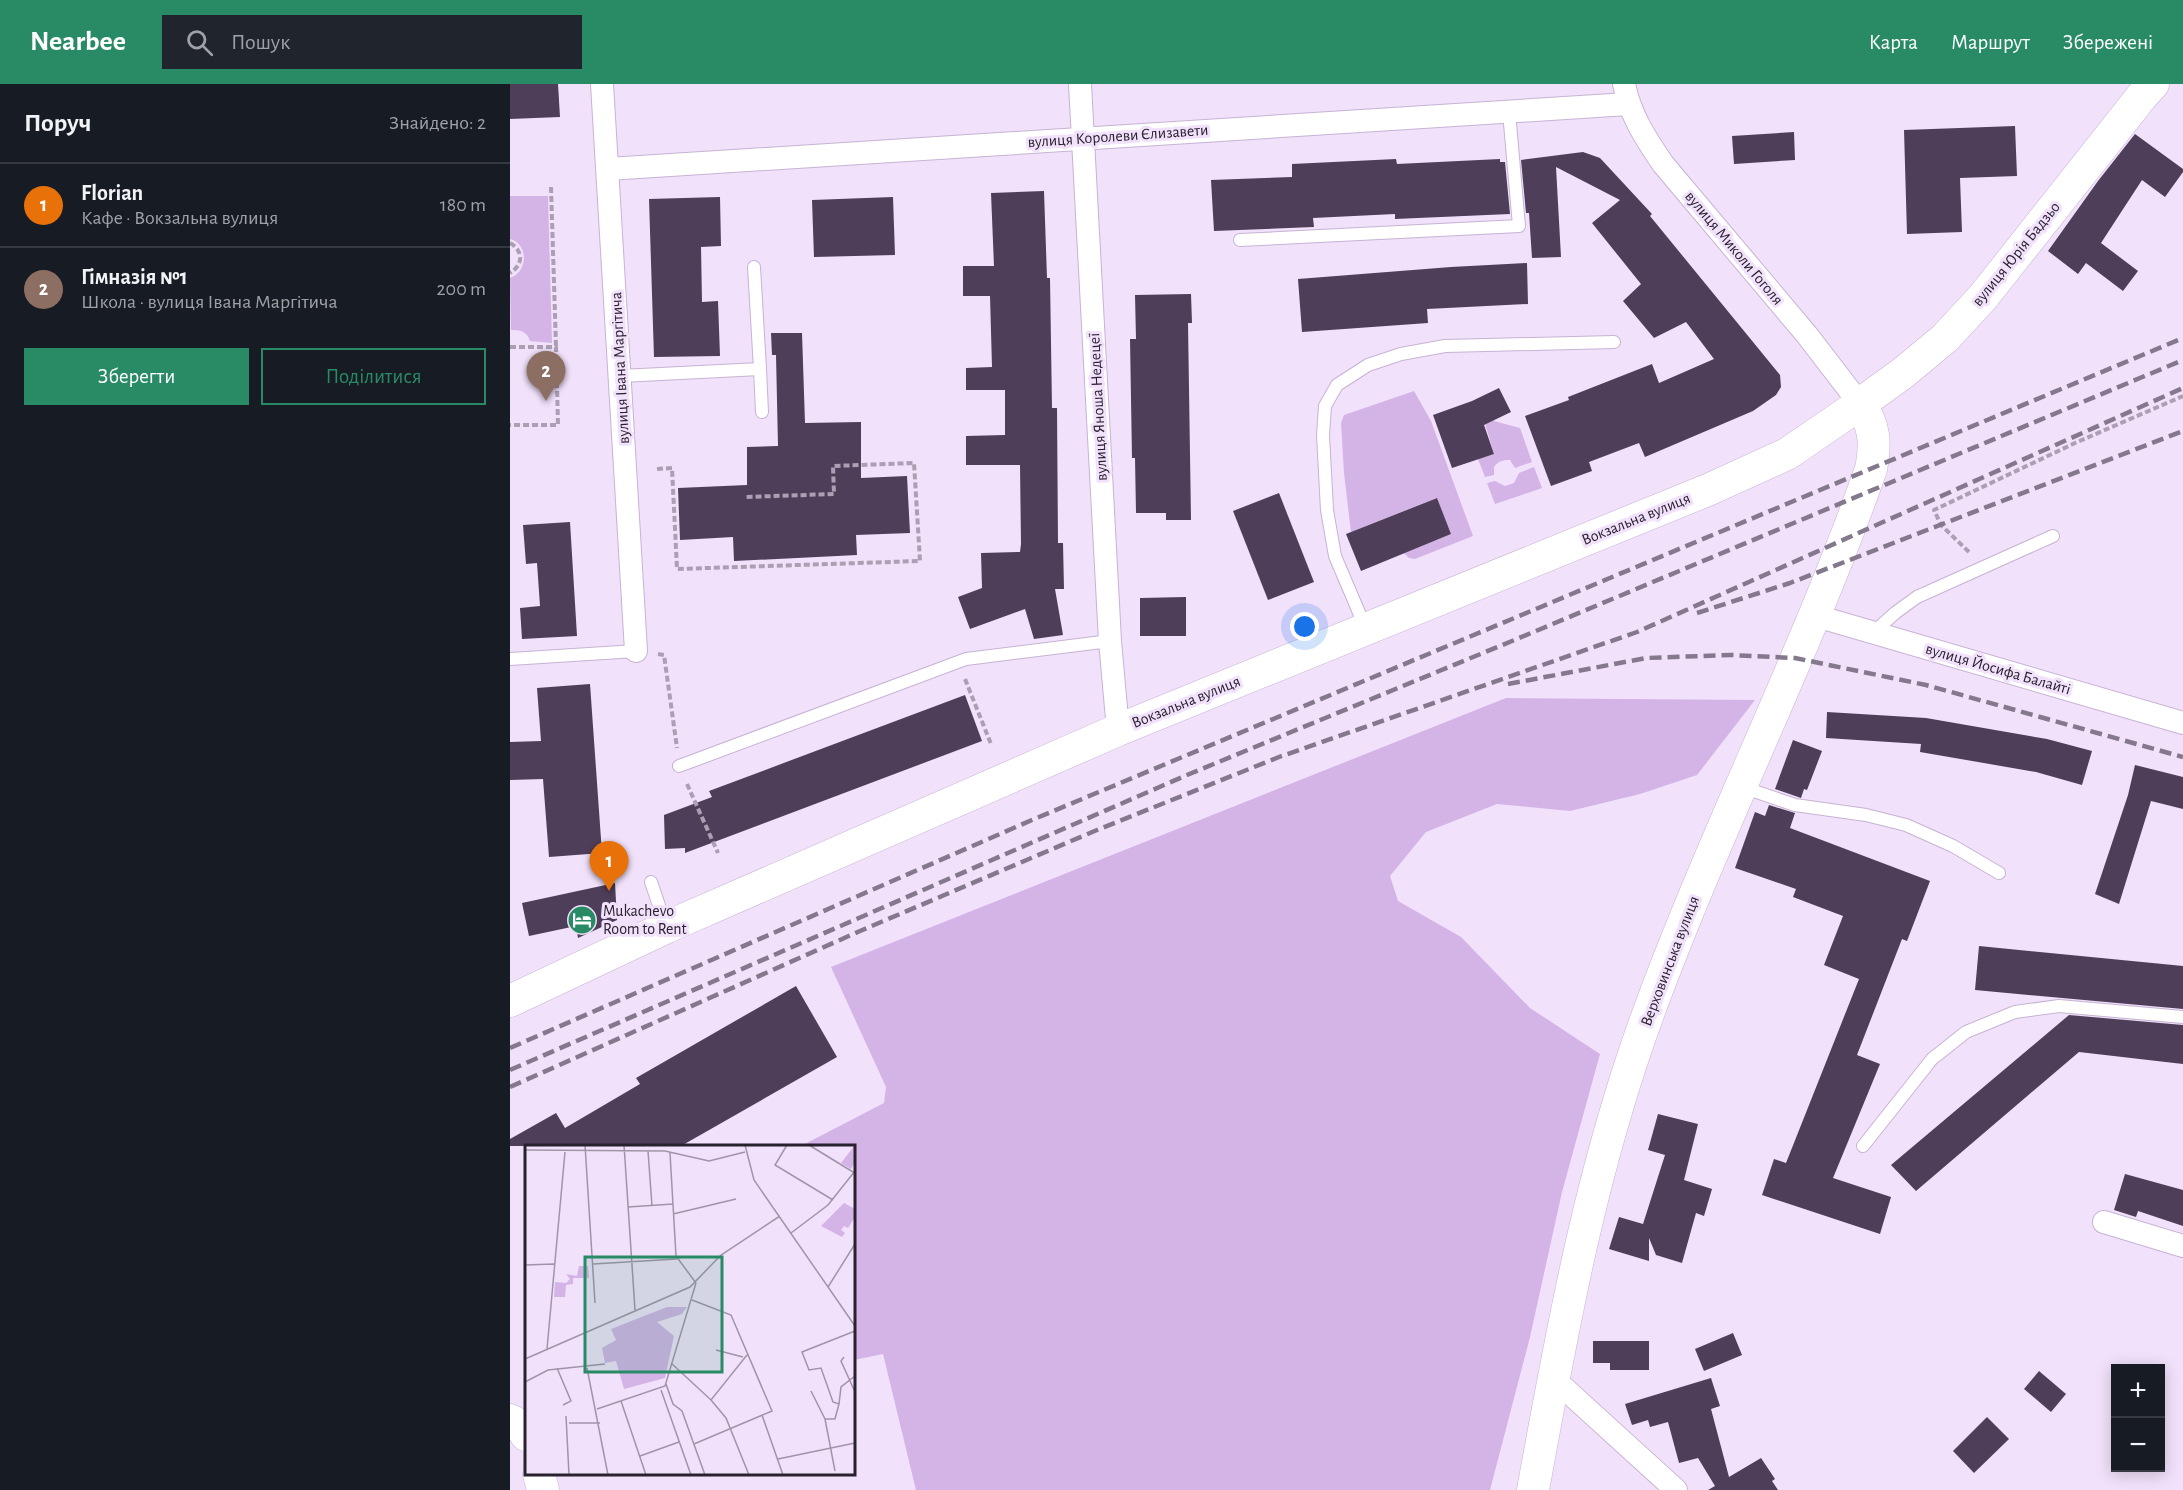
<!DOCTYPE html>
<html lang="uk">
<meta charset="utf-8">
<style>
:root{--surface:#171b24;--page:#20242c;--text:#f1f3f6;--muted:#9ea1a6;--line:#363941;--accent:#298b65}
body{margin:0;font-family:"Alegreya Sans",sans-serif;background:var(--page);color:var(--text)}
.controls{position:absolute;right:18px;bottom:18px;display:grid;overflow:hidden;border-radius:0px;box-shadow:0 3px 15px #0003}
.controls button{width:54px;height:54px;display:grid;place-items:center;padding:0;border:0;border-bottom:2px solid var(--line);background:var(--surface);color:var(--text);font:30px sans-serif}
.you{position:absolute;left:795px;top:543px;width:21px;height:21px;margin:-15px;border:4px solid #fff;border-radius:50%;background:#1a73e8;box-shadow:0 0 0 9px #1a73e833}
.badge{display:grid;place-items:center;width:39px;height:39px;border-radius:50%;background:var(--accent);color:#fff;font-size:20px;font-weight:700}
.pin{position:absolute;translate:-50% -50px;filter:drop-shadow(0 2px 3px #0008)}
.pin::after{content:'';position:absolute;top:32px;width:21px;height:18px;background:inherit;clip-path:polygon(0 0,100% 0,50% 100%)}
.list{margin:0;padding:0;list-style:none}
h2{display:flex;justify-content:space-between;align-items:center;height:78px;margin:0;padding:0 24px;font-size:26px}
h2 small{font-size:20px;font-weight:400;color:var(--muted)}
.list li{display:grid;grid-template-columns:39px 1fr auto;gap:18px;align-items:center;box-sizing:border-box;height:84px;padding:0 24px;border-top:2px solid var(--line)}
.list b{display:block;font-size:22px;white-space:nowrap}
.list p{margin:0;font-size:20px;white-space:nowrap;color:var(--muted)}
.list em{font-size:20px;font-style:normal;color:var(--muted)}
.actions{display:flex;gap:12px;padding:18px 24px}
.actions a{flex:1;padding:14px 0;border:2px solid var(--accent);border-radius:0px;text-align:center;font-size:21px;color:var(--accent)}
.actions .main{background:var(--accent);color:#fff}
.icon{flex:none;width:33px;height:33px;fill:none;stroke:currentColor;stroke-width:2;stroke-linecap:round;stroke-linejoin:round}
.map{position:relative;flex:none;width:1673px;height:1406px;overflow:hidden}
header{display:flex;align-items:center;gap:36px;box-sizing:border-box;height:84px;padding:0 30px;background:var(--accent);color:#fff}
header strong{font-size:28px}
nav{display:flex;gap:33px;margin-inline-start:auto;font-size:21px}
.search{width:420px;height:54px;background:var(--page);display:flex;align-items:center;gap:15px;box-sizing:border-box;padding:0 21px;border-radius:0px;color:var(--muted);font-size:22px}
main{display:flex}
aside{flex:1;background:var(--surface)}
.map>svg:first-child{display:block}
</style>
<header>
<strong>Nearbee</strong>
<div class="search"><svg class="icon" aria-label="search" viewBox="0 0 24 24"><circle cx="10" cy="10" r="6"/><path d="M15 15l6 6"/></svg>Пошук</div>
<nav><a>Карта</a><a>Маршрут</a><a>Збережені</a></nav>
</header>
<main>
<aside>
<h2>Поруч<small>Знайдено: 2</small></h2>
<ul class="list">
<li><span class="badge" style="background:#e8710a">1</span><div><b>Florian</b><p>Кафе · Вокзальна вулиця</p></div><em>180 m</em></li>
<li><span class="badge" style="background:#8d6e63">2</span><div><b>Гімназія №1</b><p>Школа · вулиця Івана Маргітича</p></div><em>200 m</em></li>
</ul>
<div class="actions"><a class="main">Зберегти</a><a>Поділитися</a></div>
</aside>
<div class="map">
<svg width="1673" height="1406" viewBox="0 0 1673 1406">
<rect width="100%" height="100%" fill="#f1e1fb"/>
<g fill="#d4b3e7">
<path d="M 0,112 L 38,112 L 42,259 L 20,257 C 17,247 10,246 1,246 L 0,194 C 18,188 19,160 0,155 Z"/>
<path d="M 904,307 L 921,337 L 963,452 L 905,475 L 899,474 L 894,469 L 941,450 L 926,414 L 841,448 L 834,389 L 831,339 L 834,331 Z"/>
<path d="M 974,316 L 984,337 L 1010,344 L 1022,378 L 1005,384 L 1000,376 C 993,376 988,377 984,383 L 984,391 L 975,393 L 968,375 L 984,370 L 974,336 Z"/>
<path d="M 1024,383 L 1032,404 L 985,420 L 977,399 L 985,397 L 995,402 L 1004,399 L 1009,389 Z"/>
<path d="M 996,614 L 1245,616 L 1187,691 L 1130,710 L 1060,727 L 987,720 L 916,748 L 880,792 L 888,817 L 951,853 L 1020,924 L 1090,970 L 1052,1108 L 1020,1253 L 980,1406 L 406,1406 L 373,1270 L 344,1276 L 344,1062 L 291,1062 L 374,1019 L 376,1003 L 321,883 Z"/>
</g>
<g fill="#4f3e59">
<path d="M 0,0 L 48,0 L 50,33 L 0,35 Z"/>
<path d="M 1505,42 L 1507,92 L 1450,94 L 1452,148 L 1397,150 L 1394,46 Z"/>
<path d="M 1284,48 L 1285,76 L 1224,80 L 1222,52 Z"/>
<path d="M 1625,50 L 1673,85 L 1673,88 L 1655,113 L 1632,96 L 1591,159 L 1628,187 L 1613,207 L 1576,179 L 1568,190 L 1538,167 L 1588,97 Z"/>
<path d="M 1073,68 L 1090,74 L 1142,130 L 1140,132 L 1270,291 L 1271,303 L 1266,311 L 1243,327 L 1135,373 L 1129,359 L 1079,378 L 1082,387 L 1041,402 L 1015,332 L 1059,316 L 1058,313 L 1142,280 L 1149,299 L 1204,275 L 1176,238 L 1144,254 L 1113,217 L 1131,200 L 1082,139 L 1110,116 L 1046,83 L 1051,173 L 1022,174 L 1019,129 L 1016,129 L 1011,76 Z"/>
<path d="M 886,75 L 887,80 L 990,75 L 990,78 L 995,78 L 1000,130 L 885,135 L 885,130 L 803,134 L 804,143 L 704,147 L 701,96 L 782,93 L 782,80 Z"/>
<path d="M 534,107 L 537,194 L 540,194 L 542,324 L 547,324 L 548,459 L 553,459 L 554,505 L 545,505 L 553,551 L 524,555 L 515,525 L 460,545 L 448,513 L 472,504 L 471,469 L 510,468 L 511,460 L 510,381 L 456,381 L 456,352 L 495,351 L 495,306 L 456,306 L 456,284 L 482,283 L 480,212 L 453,212 L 453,182 L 484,182 L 481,109 Z"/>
<path d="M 210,113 L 211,162 L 191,163 L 192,218 L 208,217 L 210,272 L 144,273 L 139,115 Z"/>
<path d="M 383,113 L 385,171 L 304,173 L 302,116 Z"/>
<path d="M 1017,179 L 1018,220 L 917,225 L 918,239 L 792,248 L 788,195 L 941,183 Z"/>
<path d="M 681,210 L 682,239 L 678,239 L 681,436 L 656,436 L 656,429 L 626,429 L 625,374 L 622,374 L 620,255 L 626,255 L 625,211 Z"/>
<path d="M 261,249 L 292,249 L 295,339 L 351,338 L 351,394 L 397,392 L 400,449 L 346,451 L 347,471 L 224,477 L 223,453 L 170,456 L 168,404 L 237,401 L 237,363 L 268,362 L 266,271 L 262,271 Z"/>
<path d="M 989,304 L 1001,328 L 974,341 L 984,370 L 942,384 L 923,331 L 962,317 Z"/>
<path d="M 769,409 L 804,498 L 758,516 L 723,427 Z"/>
<path d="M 927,414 L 941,450 L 851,487 L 836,450 Z"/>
<path d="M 60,438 L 67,552 L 12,555 L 10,524 L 30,522 L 27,479 L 16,480 L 13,441 Z"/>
<path d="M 676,513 L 676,552 L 630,552 L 630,514 Z"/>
<path d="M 80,600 L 92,769 L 39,773 L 33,695 L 0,696 L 0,658 L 31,657 L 27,604 Z"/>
<path d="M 455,611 L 472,657 L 175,769 L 175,764 L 155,765 L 154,731 L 202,713 L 199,707 Z"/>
<path d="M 1317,628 L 1416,634 L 1537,655 L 1582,667 L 1572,701 L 1526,688 L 1410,668 L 1411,660 L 1316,654 Z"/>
<path d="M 1283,656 L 1312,667 L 1297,706 L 1294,705 L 1291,714 L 1265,705 Z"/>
<path d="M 1625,681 L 1673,693 L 1673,725 L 1641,717 L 1609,820 L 1585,810 L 1618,711 Z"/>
<path d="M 1259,721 L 1285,729 L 1280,744 L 1420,797 L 1397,857 L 1392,855 L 1347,971 L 1370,980 L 1323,1094 L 1381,1113 L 1370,1150 L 1252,1111 L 1264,1075 L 1276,1079 L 1349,895 L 1314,881 L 1333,832 L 1283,813 L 1286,805 L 1225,784 L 1245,728 L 1255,732 Z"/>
<path d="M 105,799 L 107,836 L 68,854 L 66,842 L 19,852 L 12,819 Z"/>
<path d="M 1469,862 L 1673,882 L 1673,925 L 1465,906 Z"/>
<path d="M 286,902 L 327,973 L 171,1062 L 0,1062 L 0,1055 L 46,1029 L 55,1044 L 130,1000 L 126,994 Z"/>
<path d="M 1559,931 L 1673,941 L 1673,980 L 1569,968 L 1406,1107 L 1381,1081 Z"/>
<path d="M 1148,1030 L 1188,1040 L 1174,1096 L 1202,1105 L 1194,1132 L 1186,1129 L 1172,1179 L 1146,1171 L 1139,1154 L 1139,1177 L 1099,1165 L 1109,1133 L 1133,1140 L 1155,1071 L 1138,1066 Z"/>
<path d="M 1615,1090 L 1673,1106 L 1673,1142 L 1628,1127 L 1626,1133 L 1604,1126 Z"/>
<path d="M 1223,1249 L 1232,1271 L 1194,1287 L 1185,1265 Z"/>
<path d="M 1083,1257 L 1139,1257 L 1139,1286 L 1100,1286 L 1100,1279 L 1083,1279 Z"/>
<path d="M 1529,1287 L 1556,1310 L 1541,1328 L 1514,1305 Z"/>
<path d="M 1201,1294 L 1210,1322 L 1201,1325 L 1219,1393 L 1251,1374 L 1265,1395 L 1262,1397 L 1268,1406 L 1198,1406 L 1205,1402 L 1188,1374 L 1169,1379 L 1158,1338 L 1140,1343 L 1138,1336 L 1122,1341 L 1115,1320 Z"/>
<path d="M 1477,1333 L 1499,1355 L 1464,1389 L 1443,1367 Z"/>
</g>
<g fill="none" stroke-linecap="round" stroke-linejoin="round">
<g stroke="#c7b3d3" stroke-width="14">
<g id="lane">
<path d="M 730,156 L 1009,142 L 999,28"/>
<path d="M 250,285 L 252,328"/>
<path d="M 111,292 L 250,285 L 244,183"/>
<path d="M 856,545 L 825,472 L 817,426 L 813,351 L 815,322 L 827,301 L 858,281 L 891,270 L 935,262 L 1104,258"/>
<path d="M 1364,548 L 1385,529 L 1407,513 L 1543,452"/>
<path d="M 0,575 L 126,567"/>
<path d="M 169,682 L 456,575 L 600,557"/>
<path d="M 1232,703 L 1285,721 L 1356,731 L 1396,741 L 1443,762 L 1489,789"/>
<path d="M 141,798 L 156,842"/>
<path d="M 1353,1062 L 1422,975 L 1456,948 L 1505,928 L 1549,922 L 1673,933"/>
</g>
</g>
<g stroke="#c7b3d3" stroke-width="24">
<g id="street">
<path d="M 92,0 L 126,567"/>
<path d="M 570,0 L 600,557 L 608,646"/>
<path d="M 1114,0 C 1120,31 1136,55 1153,80 L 1297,251 L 1350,320"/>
<path d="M 98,85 L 1118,20"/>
<path d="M 1303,531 L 1673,639"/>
<path d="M 1594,1138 L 1673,1162"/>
<path d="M 1043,1294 L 1166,1406"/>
</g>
</g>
<g stroke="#c7b3d3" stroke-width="33">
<g id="secondary">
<path d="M 0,917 L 157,843 L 608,646 L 1200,405 L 1277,370 L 1350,320 L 1393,289 L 1435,254 L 1473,213 L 1632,12 L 1643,0"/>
<path d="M 0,1336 L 11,1342 L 16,1351"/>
<path d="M 29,1390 L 33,1406"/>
<path d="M 1023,1406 C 1053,1241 1082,1080 1141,922 C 1208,741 1297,567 1361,385 C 1366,359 1365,342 1350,320"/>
</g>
</g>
<g stroke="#ac9fb4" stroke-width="4" stroke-dasharray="6 3" stroke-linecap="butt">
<path d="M 41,103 L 46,263"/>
<path d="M 0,159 C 14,167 13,181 0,189"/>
<path d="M 0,263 L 46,263 L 48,341 L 0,341"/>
<path d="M 147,385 L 162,384 L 167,485 L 410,477 L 404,379 L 323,382 L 324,410 L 235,413"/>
<path d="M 1459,468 L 1431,441 L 1424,426 L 1565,359 L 1673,312"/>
<path d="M 148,570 L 154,571 L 167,664"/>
<path d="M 455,595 L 481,660"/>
<path d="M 177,700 L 208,769"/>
</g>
<use href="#lane" stroke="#fff" stroke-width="12"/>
<use href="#street" stroke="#fff" stroke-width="22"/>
<use href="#secondary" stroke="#fff" stroke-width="32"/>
<g stroke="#84798c" stroke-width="4.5" stroke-dasharray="12 6" stroke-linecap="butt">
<path d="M 1187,529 L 1280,499 L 1673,347"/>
<path d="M 998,600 L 1136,574 L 1221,571 L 1285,574 L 1416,601 L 1673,673"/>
<path d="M 0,964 L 522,736 L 1673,254"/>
<path d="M 0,986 L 677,691 L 1002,557 L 1673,276"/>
<path d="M 0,1003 L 350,847 L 587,746 L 769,673 L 1127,548 L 1673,304"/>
</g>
</g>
<defs>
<g id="hotel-disc" transform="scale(1.5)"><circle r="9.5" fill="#298b65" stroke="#f1e1fb"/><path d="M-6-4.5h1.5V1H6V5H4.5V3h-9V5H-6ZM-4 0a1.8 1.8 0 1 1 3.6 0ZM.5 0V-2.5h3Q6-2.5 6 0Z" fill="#fff"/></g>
</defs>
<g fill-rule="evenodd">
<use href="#hotel-disc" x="72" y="836"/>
</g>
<g text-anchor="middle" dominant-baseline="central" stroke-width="6" stroke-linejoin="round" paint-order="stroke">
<g font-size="16" fill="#29212e" stroke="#f1e1fb">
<text transform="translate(608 52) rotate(-4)">вулиця Королеви Єлизавети</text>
<text transform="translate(1224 164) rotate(50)">вулиця Миколи Гоголя</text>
<text transform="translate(1506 170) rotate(-51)">вулиця Юрія Бадзьо</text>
<text transform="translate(110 284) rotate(-93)">вулиця Івана Маргітича</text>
<text transform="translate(588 323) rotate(-93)">вулиця Яноша Недецеї</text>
<text transform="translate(1126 435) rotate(-22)">Вокзальна вулиця</text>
<text transform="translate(1488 585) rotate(16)">вулиця Йосифа Балайті</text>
<text transform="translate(676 618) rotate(-22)">Вокзальна вулиця</text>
<text transform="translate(1160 877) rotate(-69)">Верховинська вулиця</text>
</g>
<g font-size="16" fill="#29212e" stroke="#f1e1fb" text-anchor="start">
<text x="93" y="827">Mukachevo<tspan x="93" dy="18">Room to Rent</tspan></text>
</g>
</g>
<g transform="translate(15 1061)">
<rect width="330" height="330" fill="#f1e1fb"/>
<path d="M 330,0 L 330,17 L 326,24 L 316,18 ZM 319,58 L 330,64 L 330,72 L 323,83 L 319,81 L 316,85 L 320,88 L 317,92 L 296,81 ZM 54,121 L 63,121 L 64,133 L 48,133 L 48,139 L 41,140 L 40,152 L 29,152 L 30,137 L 41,138 L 45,134 L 41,129 L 52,131 ZM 142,162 L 162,162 L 157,169 L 132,177 L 149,191 L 140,233 L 99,244 L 91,216 L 80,218 L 77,203 L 91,195 L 86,184 Z" fill="#d4b3e7"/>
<path fill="none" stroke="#a194a9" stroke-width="1.5" d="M 60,0 L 70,158M 99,0 L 110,165M 220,0 L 229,35 L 330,181M 262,0 L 250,20 L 308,55M 284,0 L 328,27M 0,5 L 140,6 L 184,16 L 220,7M 123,6 L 127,61M 145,8 L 151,111 L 171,138M 103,62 L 148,59M 148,69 L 211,54M 266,88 L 303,60 L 330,26M 68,119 L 152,114M 0,120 L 29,119M 303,142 L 330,99M 167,155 L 206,170 L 247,266 L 169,299M 22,204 L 40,7M 191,205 L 218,212M 319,212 L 316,216 L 330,247M 0,214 L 165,142 L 196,110 L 255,71M 146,218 L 186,255 L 222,210M 32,223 L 46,256 L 38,260M 62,223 L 83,330M 0,237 L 23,225 L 80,219M 141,239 L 148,259 L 157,266 L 180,330M 136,245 L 166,330M 286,246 L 300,274 L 310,326M 186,255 L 201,273 L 224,330M 96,256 L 121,330M 314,259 L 316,242 L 330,231M 72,264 L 140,241 L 171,138M 237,270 L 258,330M 41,271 L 44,330M 300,274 L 310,274 L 314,259 L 308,257 L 296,223 L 284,225 L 277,207 L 330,186M 44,278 L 75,278M 115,311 L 154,297M 253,314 L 330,298"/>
<path fill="#298b65" fill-opacity="0.15" stroke="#298b65" stroke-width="3" d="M 60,112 L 197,112 L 197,227 L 60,227 Z"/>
<rect width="330" height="330" fill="none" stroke="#29212e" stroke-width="3"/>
</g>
</svg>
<div class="controls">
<button>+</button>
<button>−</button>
</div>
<div class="you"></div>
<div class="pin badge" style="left:99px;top:807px;background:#e8710a">1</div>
<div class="pin badge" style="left:36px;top:317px;background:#8d6e63">2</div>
</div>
</main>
